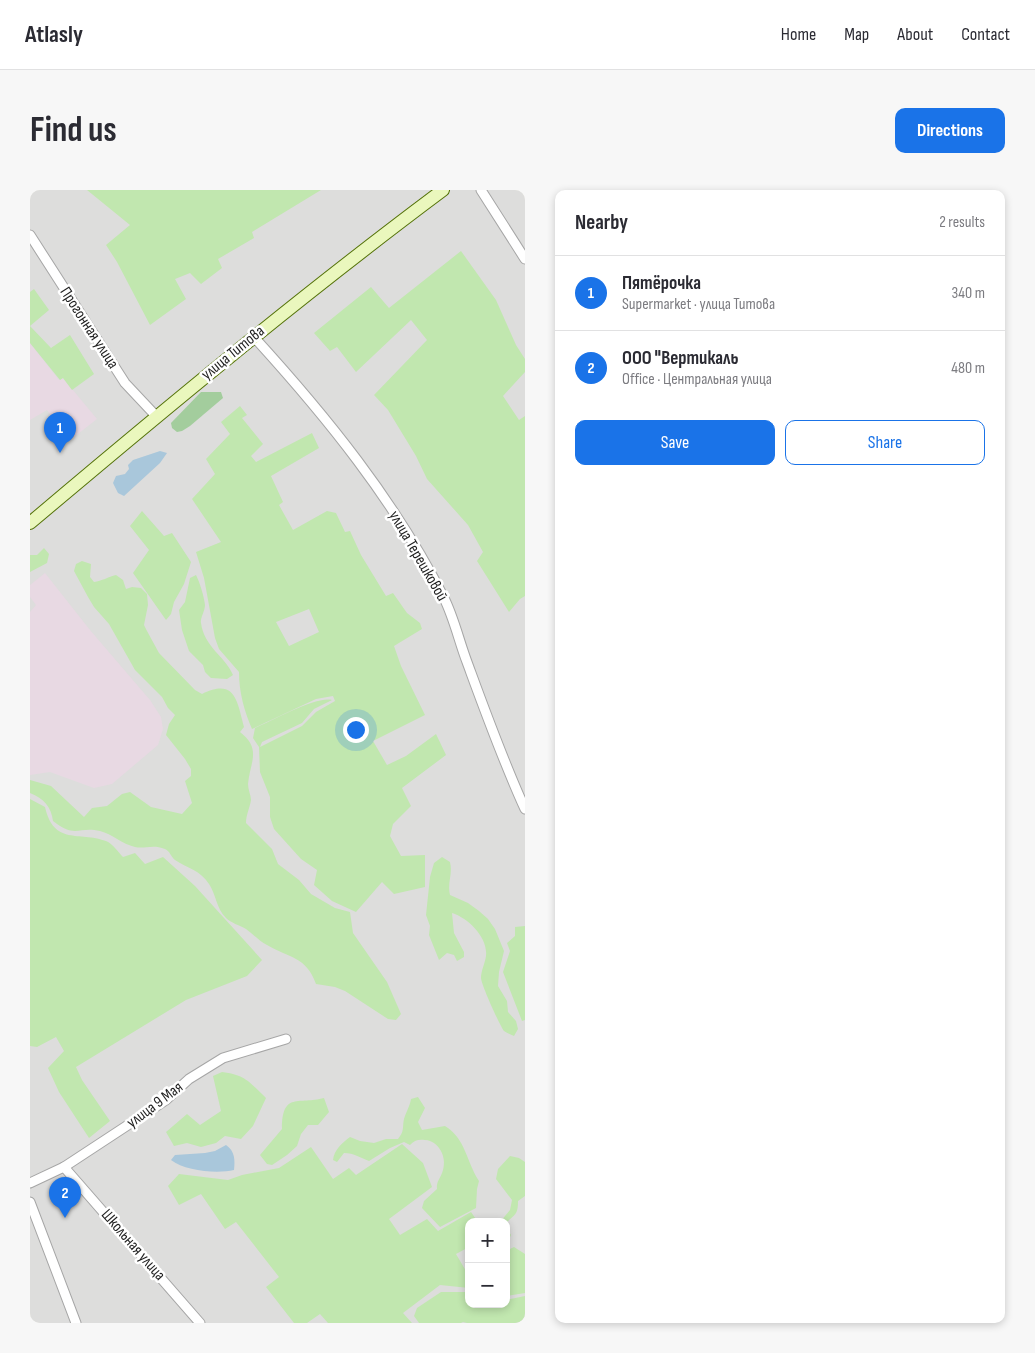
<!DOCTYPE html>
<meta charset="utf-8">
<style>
:root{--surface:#fff;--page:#f7f7f7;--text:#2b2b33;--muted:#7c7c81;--line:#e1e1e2;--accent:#1a73e8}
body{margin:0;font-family:"Sofia Sans Condensed",sans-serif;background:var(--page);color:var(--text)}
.controls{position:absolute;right:15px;bottom:15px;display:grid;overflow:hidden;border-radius:10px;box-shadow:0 2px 8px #0003}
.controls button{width:45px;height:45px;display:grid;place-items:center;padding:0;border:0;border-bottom:1px solid var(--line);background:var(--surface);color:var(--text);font:25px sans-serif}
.you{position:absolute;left:325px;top:539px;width:18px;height:18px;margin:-12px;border:4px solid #fff;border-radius:50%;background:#1a73e8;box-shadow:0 0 0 8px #1a73e833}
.badge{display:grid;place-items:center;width:32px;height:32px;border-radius:50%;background:var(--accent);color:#fff;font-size:16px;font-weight:700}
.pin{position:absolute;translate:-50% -41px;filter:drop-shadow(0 1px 2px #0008)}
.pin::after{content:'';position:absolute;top:26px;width:18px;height:15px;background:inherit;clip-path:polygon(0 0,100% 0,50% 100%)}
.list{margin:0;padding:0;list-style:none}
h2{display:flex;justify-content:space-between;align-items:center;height:65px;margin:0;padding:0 20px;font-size:21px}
h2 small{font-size:16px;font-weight:400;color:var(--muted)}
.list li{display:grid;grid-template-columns:32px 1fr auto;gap:15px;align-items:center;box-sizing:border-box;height:75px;padding:0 20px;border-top:1px solid var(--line)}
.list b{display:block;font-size:19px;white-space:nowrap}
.list p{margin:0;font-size:16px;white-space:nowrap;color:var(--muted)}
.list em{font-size:16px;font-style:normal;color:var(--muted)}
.actions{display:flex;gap:10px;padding:15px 20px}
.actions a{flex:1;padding:11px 0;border:1px solid var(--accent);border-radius:10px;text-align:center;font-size:18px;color:var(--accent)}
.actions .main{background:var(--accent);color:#fff}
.map{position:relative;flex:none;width:495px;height:1133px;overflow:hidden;border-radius:10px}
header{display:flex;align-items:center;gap:30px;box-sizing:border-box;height:70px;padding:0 25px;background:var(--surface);border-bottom:1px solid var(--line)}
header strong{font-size:24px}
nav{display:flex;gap:28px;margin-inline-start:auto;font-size:18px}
.intro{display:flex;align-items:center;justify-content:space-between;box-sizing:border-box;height:120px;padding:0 30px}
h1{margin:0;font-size:35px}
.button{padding:12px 22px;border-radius:10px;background:var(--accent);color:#fff;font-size:18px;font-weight:700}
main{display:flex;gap:30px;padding:0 30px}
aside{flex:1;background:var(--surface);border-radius:10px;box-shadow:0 2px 8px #0003}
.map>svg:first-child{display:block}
</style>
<header>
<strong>Atlasly</strong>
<nav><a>Home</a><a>Map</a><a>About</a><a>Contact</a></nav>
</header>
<div class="intro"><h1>Find us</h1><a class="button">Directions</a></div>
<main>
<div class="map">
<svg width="495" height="1133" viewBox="0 0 495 1133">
<rect width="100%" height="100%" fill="#f0eee6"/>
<path fill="#dddddc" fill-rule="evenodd" d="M 0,0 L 495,0 L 495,1133 L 0,1133 ZM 439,1032 L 476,1032 L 476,1114 L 439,1114 Z"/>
<g fill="#e8d9e3">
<path d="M 0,153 L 29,190 L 33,188 L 67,229 L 39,251 L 17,220 L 0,230 Z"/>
<path d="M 15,383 L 60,440 L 120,510 L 131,527 L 133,539 L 128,555 L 82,594 L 64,598 L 20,582 L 0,585 L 0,422 L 6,415 L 0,407 L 0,395 Z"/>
</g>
<g fill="#c1e7af" fill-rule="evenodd">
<path d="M 57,0 L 291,0 L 222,42 L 224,48 L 188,69 L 192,78 L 171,94 L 160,83 L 145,89 L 156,109 L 120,135 L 87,72 L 76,55 L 100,35 Z"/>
<path d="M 431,61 L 466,110 L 486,155 L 495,169 L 495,182 L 473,206 L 489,230 L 495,226 L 495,406 L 490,409 L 479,422 L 447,371 L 453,362 L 438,335 L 397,289 L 386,266 L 358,220 L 344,205 L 397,150 L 381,130 L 326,182 L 307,157 L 300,161 L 284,143 L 341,97 L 359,118 Z"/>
<path d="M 4,99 L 19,120 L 0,136 L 21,158 L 40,145 L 64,184 L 42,200 L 33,188 L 30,190 L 0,153 L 0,102 Z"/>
<path d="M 210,216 L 217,225 L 212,228 L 233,254 L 221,266 L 226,272 L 282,243 L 289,258 L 241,286 L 253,312 L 249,315 L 263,340 L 297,321 L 306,323 L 315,342 L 320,341 L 331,365 L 356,406 L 363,403 L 377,423 L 390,433 L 392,439 L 364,456 L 371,476 L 395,525 L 343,551 L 357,575 L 376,566 L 406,544 L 416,565 L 372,598 L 381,616 L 363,634 L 360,646 L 371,666 L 395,665 L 395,697 L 364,704 L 352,692 L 326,722 L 302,711 L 284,695 L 287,680 L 271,669 L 244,639 L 240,627 L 240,607 L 230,582 L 229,557 L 223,548 L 225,538 C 242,531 286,506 302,510 L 284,519 L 272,533 L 232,552 L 230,557 L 272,536 L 286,522 L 305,511 L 303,506 L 286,509 L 222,539 C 214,520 209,502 209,482 L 189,459 L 185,448 L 174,388 L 166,362 L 191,352 L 162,309 L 185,284 L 176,269 L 200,244 L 191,232 ZM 279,419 L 289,442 L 259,456 L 246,432 Z"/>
<path d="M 112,321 L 134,346 L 142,343 L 161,372 L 154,394 L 144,412 L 141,424 L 136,430 L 103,383 L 119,360 L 100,336 Z"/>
<path d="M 14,358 L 19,364 L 17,373 L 0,382 L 0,365 L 7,365 Z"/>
<path d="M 52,371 L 61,374 L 60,387 L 64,392 C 72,391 78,387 86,385 L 93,390 L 96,399 L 102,397 L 111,398 L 117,404 L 118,415 L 114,435 L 117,441 L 129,463 L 165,500 L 172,504 C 205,488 207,510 214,537 L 210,542 C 232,559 220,572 218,594 C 218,600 221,605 221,610 C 220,617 216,625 216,633 L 242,659 L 248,674 L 269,690 L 281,704 L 305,718 L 320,722 L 323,743 L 357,792 L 371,824 L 366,830 L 358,829 L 315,801 L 305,797 L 286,794 C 276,766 259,768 237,755 C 229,751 223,744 216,739 C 209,735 201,733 196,728 C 186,718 186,704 179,694 C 170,680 157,678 145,670 C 141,667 140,661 135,659 C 123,654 115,659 105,657 C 92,654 82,644 70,641 C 48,636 46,649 23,631 C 21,616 14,609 0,603 L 0,590 L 21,596 L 54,627 L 62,618 L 77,616 L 92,604 L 100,602 L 121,617 L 152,624 L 162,613 L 155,591 L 161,586 L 161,579 L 155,569 L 136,545 L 139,534 L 145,525 L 138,518 L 132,507 L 105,480 L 79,434 L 64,417 L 58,407 L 44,381 L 46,374 Z"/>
<path d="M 166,385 C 170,393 174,406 175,415 C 175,421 170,428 171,433 C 174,457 195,466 203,485 L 197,489 L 181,488 L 175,482 L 173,475 L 159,461 L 152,440 L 149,420 L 155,412 L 160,388 Z"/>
<path d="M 0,609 L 15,617 C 24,656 49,641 76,651 C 83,654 88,662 93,667 L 105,663 L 115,674 L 133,667 L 165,696 L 232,770 L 217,786 L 156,810 L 46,877 L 52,890 L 80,931 L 59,948 L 29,902 L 18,878 L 34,861 L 26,847 L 7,857 L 0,856 Z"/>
<path d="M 412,667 L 420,672 C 423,684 417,693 420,705 L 438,713 L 449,721 L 458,729 L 465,739 L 474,761 L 469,782 L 468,796 L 477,811 L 478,822 L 486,831 L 488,839 L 484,846 C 481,845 477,843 474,841 C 470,836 451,794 451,788 C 451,781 455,773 456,766 C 458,747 438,728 422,723 L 424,743 L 434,762 L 434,767 L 427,771 L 424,765 L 417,763 L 409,770 L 399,745 L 400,736 L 396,725 L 400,687 L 404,673 Z"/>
<path d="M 495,736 L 495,830 L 492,831 L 473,782 L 480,761 L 477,753 L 485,746 L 485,737 Z"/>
<path d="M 192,882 C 216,885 219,892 236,908 L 223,936 L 211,949 L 195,946 L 186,953 L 171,957 L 157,953 L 144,956 L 136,942 L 157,924 L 170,935 L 191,921 L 183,886 Z"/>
<path d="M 388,907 L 395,918 L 388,932 L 392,940 L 415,936 C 436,949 436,971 449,991 L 447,999 L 446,1018 L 410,1037 L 392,1018 L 394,1011 L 407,999 C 406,991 411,988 413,980 C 417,967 409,951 395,950 C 389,949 384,950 380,955 L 374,952 L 360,958 L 339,971 C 331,968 324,963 314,963 L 307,972 L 303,970 C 304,960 312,953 320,947 L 330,951 L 344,953 L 356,949 L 368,949 C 375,940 372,939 374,929 C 376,922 380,916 381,909 Z"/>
<path d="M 294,908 L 299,922 L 288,935 L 278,935 L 271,944 L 267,956 L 257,965 L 242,975 L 237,974 L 230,965 L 252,939 C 252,901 269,915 294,908 Z"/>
<path d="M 372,954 L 393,973 L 402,997 L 359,1029 L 370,1045 L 397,1029 L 408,1041 L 441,1022 L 448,1032 L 439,1032 L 439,1057 L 426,1064 L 436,1081 L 439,1080 L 439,1098 L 410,1095 L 373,1123 L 382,1133 L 298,1133 L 290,1124 L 277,1133 L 264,1133 L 236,1097 L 249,1087 L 206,1032 L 195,1039 L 171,1004 L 149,1015 L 138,996 L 149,984 L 198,990 L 212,985 L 249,978 L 281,957 L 303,989 L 319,978 L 326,985 Z"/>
<path d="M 480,966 L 489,968 L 495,972 L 495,1006 L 488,1011 C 488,1025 485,1024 476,1033 L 476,1037 L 481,1045 L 476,1055 L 476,1032 L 470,1032 L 480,1020 L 482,1010 L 466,989 L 468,979 Z"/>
<path d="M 484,1057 L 495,1064 L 495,1103 L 476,1106 L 476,1061 Z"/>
<path d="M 411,1102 L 439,1102 L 439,1114 L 476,1114 L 476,1110 L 495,1106 L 495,1133 L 437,1133 L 433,1132 L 431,1133 L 389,1133 L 384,1126 L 387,1118 Z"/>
</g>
<path fill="#a3cd9d" d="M 171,202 L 191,202 L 193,208 L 160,236 L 152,241 L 147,242 L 142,238 L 141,233 Z"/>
<g fill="#a9c7db">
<path d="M 130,261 L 137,263 L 130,273 L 94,306 L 88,303 L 83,293 L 86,286 L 95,284 L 99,279 L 98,275 L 103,270 Z"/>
<path d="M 196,955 C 205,961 205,970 204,980 C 187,984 155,981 141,970 L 145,965 L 175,963 L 185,961 Z"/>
</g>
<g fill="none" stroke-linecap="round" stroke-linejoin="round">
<g stroke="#a6a6a6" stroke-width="11">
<g id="street">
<path d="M 451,0 L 495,69"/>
<path d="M 0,45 L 95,193 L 126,226"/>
<path d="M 223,146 C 296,226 365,311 414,408 C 424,428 429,451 437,472 C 455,521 473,571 495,619"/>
<path d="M 34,977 L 170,1133"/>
<path d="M 0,993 L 34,977 L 136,910 L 159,889 L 193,868 L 256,849"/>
<path d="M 0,1012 L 46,1133"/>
</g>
</g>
<g stroke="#55730a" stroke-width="14">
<path id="secondary" d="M 0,333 C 135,219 271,106 413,0"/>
</g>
<use href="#street" stroke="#fff" stroke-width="9"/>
<use href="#secondary" stroke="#eaf7bd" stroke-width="12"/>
</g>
<g text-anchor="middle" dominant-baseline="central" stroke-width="5" stroke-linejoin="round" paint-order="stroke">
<g font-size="16" fill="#1f1f1f" stroke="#fff">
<text transform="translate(59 138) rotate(57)">Прогонная улица</text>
<text transform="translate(203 163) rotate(-39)">улица Титова</text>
<text transform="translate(388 366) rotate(60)">улица Терешковой</text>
<text transform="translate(125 915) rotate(-37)">улица 9 Мая</text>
<text transform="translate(103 1055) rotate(49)">Школьная улица</text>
</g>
</g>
</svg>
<div class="controls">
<button>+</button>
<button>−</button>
</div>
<div class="you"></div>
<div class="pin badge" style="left:30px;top:263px">1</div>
<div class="pin badge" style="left:35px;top:1028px">2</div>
</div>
<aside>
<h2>Nearby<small>2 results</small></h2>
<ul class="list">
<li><span class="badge">1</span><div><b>Пятёрочка</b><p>Supermarket · улица Титова</p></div><em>340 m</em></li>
<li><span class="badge">2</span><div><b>ООО &quot;Вертикаль</b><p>Office · Центральная улица</p></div><em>480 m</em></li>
</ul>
<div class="actions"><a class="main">Save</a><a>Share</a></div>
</aside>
</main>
